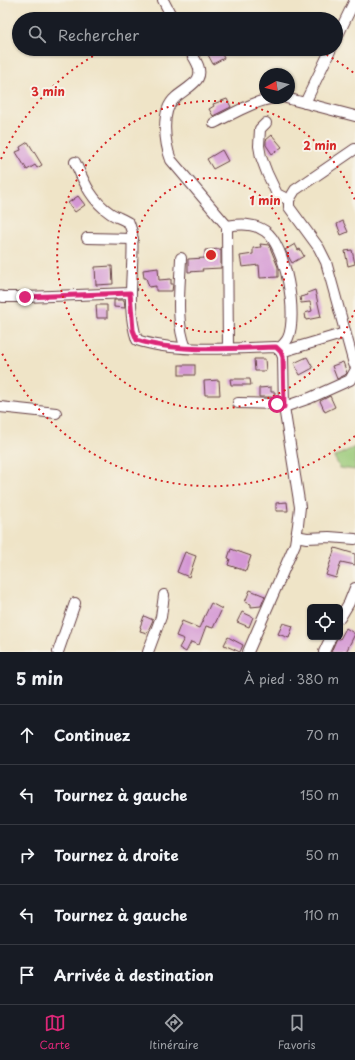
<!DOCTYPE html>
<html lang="fr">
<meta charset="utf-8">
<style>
:root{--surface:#171b24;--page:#242831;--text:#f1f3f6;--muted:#9ea1a6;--line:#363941;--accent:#db2777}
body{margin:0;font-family:"Playpen Sans",sans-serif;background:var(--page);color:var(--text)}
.controls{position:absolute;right:12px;bottom:12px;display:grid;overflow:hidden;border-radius:6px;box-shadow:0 1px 3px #0004}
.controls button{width:36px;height:36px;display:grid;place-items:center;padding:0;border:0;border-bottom:1px solid var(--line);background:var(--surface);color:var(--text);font:20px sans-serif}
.compass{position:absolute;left:259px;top:68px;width:36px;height:36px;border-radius:50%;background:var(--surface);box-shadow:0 1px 3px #0004;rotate:262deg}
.stop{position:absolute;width:12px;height:12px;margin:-9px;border:3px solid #db2777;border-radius:50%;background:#fff}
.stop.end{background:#db2777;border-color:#fff;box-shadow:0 1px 4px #0008}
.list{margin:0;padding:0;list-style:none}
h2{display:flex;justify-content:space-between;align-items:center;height:52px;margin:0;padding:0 16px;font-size:17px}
h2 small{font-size:13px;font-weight:400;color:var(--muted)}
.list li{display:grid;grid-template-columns:26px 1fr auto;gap:12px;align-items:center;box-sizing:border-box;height:60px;padding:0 16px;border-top:1px solid var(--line)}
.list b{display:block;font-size:15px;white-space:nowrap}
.list em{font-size:13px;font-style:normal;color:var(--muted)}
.icon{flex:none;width:22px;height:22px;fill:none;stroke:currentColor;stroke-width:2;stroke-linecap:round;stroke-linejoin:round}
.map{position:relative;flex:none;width:355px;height:652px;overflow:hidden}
.search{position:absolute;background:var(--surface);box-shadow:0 1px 3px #0004;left:12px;right:12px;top:12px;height:44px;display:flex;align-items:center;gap:10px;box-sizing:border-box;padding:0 14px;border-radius:22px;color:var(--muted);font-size:15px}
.sheet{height:352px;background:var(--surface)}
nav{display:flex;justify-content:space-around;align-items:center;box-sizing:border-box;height:56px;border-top:1px solid var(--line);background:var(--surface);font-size:11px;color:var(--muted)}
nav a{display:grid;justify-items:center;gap:2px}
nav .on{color:var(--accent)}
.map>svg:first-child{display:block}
</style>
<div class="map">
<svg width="355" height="652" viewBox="0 0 355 652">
<rect width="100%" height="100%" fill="#f7f3e8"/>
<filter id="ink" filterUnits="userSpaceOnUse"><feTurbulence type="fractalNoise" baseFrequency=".025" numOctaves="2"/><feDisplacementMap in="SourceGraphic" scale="8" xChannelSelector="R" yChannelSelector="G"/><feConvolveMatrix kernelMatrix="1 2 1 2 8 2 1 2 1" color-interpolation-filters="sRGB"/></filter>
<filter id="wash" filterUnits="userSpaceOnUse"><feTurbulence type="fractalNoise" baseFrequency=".012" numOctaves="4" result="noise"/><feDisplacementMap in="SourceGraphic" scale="16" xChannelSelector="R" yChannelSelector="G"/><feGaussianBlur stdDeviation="0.9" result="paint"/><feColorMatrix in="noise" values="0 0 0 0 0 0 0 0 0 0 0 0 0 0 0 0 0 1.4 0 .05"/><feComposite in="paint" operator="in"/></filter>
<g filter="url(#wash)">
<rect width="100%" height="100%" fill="#efe4c7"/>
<path fill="#9ac978" stroke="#727452" d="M 355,447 L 355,470 L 340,468 L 334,457 Z"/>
<g id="blocks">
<g fill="#d497d4">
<path d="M 215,49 L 219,49 L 224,58 L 213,64 L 207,53 Z"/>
<path d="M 227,99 L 231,107 L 213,116 L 209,109 L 214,106 L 213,104 Z"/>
<path d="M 272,135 L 282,147 L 272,154 L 266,145 L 266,140 Z"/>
<path d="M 28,142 L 42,165 L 37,168 L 35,165 L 27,170 L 16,152 L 21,150 L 20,147 Z"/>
<path d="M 222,150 L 228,161 L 213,169 L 207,159 Z"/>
<path d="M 78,196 L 85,205 L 75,212 L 68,203 Z"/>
<path d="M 343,221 L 348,232 L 341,235 L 337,224 Z"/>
<path d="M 260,244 L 269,245 L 278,267 L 278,277 L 260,278 L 259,265 L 242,267 L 240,256 L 253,254 L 253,248 L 261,247 Z"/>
<path d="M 295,244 L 298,250 L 300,249 L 304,256 L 292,263 L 285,250 Z"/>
<path d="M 221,249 L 221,268 L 202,269 L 203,271 L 188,272 L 188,259 L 205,258 L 205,250 Z"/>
<path d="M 352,250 L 355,264 L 348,266 L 345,251 Z"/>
<path d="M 112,266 L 113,284 L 96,285 L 95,267 Z"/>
<path d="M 158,268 L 159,280 L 171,279 L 171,284 L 173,284 L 172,291 L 156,291 L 156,286 L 149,287 L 146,278 L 144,278 L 143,270 Z"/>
<path d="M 315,290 L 321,317 L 306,320 L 305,313 L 312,311 L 310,302 L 301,303 L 300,297 L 308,295 L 307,293 Z"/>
<path d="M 114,300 L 124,300 L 125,308 L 114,307 Z"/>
<path d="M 96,305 L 107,305 L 107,318 L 97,318 Z"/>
<path d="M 307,357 L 313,368 L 300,375 L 294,363 Z"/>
<path d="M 254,359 L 265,359 L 266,371 L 255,371 Z"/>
<path d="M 343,362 L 347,373 L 345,375 L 337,379 L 332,366 Z"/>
<rect x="179" y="365" width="16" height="10"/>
<path d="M 230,379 L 250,379 L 251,385 L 231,385 Z"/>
<path d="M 219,380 L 220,395 L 205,395 L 204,381 Z"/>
<path d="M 271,387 L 271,392 L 275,392 L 275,397 L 259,397 L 259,388 Z"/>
<path d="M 330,396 L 335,407 L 325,412 L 320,401 Z"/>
<path d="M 287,502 L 288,511 L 276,511 L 276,503 Z"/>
<path d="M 335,548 L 355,554 L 355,565 L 341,562 L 336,578 L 326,575 Z"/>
<path d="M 231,549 L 251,556 L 246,571 L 228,565 L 230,559 L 228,558 Z"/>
<path d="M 185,552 L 196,556 L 189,577 L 177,572 Z"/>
<path d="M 250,590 L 265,596 L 261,606 L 251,607 L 251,604 L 245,602 Z"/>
<path d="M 211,603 L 222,609 L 213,628 L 206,626 L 199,645 L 191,642 L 186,652 L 179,648 L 184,639 L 176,636 L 182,621 L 199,628 Z"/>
<path d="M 242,612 L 253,617 L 249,627 L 237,622 Z"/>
<path d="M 144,616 L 153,620 L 147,633 L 140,631 L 141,628 L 140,627 Z"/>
<path d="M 283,623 L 293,626 L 289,638 L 278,634 Z"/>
<path d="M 346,628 L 355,634 L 346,652 L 331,652 L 337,638 L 340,639 Z"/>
<path d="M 228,637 L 243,645 L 240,652 L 224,645 Z"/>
</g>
</g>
</g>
<g filter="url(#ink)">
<use href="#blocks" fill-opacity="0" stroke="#633d42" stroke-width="1"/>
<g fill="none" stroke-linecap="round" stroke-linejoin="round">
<g stroke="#633d42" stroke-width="12">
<g id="minor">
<path d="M 163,0 L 173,19"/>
<path d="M 336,39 L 354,2"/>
<path d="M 189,49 C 193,57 203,68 198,78 C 196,84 180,93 175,98 C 160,111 165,144 171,160 L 227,226 L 228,348"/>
<path d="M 286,98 L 355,116"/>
<path d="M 305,103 L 331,49"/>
<path d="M 214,123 C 233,114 255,100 276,98"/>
<path d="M 266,123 L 260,129 L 259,146 L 261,157 L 267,173 L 277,194 L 289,200"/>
<path d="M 355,149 L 295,190 L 289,200 L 289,207 L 319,248 L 326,262 L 354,364 L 355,365"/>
<path d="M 75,162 C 84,182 91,200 110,213 C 116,217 123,219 129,223 L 132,232 C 135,268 125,305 137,340 C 175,353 235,348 276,347 L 281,352 L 283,357 L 284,407 L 300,507 L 298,525 L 295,544 L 248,652"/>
<path d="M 227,226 C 240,224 253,223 265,231 C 286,245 298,316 288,338 C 286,342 282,346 278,349"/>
<path d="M 87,238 L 133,239"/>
<path d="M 181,258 C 180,285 175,322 186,348"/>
<path d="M 0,296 L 3,297 L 25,297 L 130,293"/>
<path d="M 281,352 L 345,333"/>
<path d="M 238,403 L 277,404 L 284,407 L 310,398 L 350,380 L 355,371"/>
<path d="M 0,407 L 56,413"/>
<path d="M 296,536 L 307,538 L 329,537 L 355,539"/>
<path d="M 340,618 L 349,603 L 355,588"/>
<path d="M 58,652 L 75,603"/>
<path d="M 148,652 L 161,617 L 164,595"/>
<path d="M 324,652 L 331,637"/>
</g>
</g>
<use href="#minor" stroke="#fff" stroke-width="10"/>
</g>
</g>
<g fill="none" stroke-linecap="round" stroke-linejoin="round" filter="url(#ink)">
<path stroke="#db2777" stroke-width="5" d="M 25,297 L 130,293 L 133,330 L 137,340 C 175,353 235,348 276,347 L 281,352 L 283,357 L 284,407 L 277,404"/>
</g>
<g fill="none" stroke="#d62828" stroke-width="2" stroke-dasharray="2 4">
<circle cx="211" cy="255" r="77"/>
<path d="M355 310A154 154 0 1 1 355 200"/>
<path d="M355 436A231 231 0 0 1 1 351M1 159A231 231 0 0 1 106 49M316 49A231 231 0 0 1 355 74"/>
</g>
<circle cx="211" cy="255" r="6" fill="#d62828" stroke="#f7f3e8" stroke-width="2"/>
<g font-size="12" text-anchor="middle" font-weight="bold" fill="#d62828" stroke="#f7f3e8" stroke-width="4" stroke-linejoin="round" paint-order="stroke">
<text x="48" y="96">3 min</text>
<text x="320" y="150">2 min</text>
<text x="265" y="205">1 min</text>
</g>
</svg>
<div class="controls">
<button><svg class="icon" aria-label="locate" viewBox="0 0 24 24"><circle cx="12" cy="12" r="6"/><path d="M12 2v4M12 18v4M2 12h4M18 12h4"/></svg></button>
</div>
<svg class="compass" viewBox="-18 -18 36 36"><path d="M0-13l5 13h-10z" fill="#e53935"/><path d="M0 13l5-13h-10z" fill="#9ea1a6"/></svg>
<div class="stop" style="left:277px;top:404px"></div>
<div class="stop end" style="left:25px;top:297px"></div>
<div class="search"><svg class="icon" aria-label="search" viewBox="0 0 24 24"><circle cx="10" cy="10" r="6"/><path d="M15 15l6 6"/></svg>Rechercher</div>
</div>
<section class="sheet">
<h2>5 min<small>À pied · 380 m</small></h2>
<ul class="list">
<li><svg class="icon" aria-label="ahead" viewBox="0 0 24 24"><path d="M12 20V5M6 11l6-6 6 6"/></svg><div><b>Continuez</b></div><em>70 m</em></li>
<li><svg class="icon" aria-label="left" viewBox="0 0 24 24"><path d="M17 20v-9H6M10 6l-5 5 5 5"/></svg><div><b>Tournez à gauche</b></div><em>150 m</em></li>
<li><svg class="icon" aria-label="right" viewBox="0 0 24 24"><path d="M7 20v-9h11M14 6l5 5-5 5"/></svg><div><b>Tournez à droite</b></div><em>50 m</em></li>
<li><svg class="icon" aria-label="left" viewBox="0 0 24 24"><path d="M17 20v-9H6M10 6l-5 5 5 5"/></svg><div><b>Tournez à gauche</b></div><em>110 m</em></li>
<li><svg class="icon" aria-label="arrive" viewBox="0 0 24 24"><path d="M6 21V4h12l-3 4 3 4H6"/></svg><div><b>Arrivée à destination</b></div></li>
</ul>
</section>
<nav>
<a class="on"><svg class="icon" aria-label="map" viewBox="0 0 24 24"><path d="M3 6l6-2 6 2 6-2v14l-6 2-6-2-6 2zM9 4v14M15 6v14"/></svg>Carte</a>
<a><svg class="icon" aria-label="directions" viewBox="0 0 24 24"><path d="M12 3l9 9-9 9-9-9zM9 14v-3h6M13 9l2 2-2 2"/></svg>Itinéraire</a>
<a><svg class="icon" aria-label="saved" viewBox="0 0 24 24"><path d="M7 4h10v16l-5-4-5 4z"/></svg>Favoris</a>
</nav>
